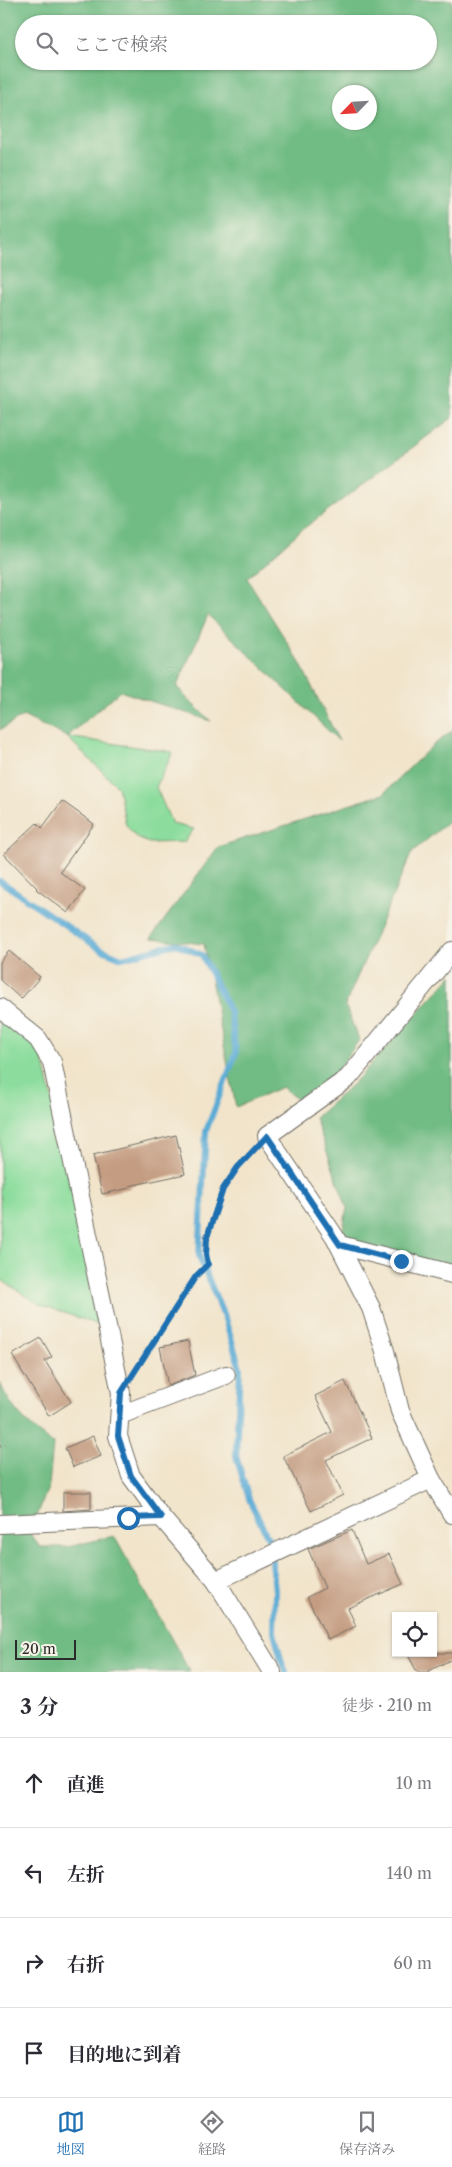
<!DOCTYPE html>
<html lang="ja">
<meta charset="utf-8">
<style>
:root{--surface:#fff;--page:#f2f2f3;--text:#2b2b33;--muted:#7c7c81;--line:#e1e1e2;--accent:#1f6fb2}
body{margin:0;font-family:"Libre Caslon Text","Noto Serif JP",serif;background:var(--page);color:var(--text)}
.controls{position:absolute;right:15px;bottom:15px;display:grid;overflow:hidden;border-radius:0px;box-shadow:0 1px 4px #0004}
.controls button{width:45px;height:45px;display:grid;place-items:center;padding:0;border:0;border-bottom:1px solid var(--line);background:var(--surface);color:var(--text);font:25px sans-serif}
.compass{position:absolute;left:332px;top:85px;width:45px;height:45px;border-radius:50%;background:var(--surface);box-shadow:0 1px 4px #0004;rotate:245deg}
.scale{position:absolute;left:15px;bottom:12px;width:61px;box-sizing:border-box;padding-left:5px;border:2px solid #2b2b2b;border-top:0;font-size:14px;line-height:18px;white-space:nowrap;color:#2b2b2b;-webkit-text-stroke:4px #f7f3e8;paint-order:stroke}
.stop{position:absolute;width:15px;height:15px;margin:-11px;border:4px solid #1f6fb2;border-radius:50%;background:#fff}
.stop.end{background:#1f6fb2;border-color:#fff;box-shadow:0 1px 5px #0008}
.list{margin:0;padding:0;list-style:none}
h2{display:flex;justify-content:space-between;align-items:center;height:65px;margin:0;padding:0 20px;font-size:21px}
h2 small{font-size:16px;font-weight:400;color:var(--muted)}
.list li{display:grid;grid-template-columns:32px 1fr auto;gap:15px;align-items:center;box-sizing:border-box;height:90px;padding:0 20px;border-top:1px solid var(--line)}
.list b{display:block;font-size:19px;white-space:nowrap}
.list em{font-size:16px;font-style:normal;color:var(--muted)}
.icon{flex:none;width:28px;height:28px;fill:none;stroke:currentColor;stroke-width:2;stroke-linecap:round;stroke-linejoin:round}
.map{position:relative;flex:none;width:452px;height:1672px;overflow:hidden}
.search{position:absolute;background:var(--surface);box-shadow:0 1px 4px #0004;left:15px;right:15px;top:15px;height:55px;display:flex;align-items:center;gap:12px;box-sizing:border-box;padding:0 18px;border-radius:28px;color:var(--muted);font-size:19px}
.sheet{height:425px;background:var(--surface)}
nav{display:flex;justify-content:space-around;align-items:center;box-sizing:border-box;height:70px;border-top:1px solid var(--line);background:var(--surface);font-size:14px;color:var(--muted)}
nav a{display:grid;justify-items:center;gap:2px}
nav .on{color:var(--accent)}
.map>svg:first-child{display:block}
</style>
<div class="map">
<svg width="452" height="1672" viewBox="0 0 452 1672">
<rect width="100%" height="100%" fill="#f7f3e8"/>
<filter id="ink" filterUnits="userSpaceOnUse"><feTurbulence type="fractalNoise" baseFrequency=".02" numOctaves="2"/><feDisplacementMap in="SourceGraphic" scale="10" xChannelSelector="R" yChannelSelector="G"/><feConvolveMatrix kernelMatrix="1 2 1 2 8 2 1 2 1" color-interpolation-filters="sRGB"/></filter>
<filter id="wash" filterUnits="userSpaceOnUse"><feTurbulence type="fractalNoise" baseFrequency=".0096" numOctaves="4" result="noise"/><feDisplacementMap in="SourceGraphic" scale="20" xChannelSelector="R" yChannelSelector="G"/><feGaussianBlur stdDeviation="1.12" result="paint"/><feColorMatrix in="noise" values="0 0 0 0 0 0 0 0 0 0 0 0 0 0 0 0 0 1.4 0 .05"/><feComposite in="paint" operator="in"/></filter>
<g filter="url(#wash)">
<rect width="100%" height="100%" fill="#f1e4ca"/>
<g fill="#8cdd9d" stroke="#5c8464">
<path d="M 67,737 L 173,752 L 156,787 L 172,824 L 194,829 L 184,842 L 149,843 L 137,838 L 126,825 L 118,787 Z"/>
<path d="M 0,1013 L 38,1039 L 107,1328 L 39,1304 L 0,1279 Z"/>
</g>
<g fill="#71bc84" stroke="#4e7458" fill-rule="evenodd">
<path d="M 0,0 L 452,0 L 452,418 L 299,532 L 247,578 L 300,663 L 339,741 L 208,615 L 177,686 L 188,700 L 211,721 L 120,691 L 67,737 L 23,716 L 0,730 ZM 24,24 L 428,24 L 428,61 L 24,61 ZM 370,92 L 370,122 L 340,122 L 340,92 Z"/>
<path d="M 452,731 L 452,819 L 412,852 L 345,1005 L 359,1040 L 336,1073 L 300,1102 L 282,1087 L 236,1107 L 204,944 L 151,938 L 218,847 L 383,794 L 432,746 Z"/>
<path d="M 452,975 L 452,1275 L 340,1245 L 347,1208 L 315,1118 L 354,1083 Z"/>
<path d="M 0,1382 C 9,1408 31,1428 53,1444 L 49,1485 L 30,1534 L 40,1547 L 68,1547 L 114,1536 L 190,1672 L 0,1672 Z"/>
</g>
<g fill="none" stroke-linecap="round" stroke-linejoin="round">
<path stroke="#5bacd5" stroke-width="6" d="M 0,881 L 100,949 L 122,958 L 176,944 L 202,955 L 230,1012 L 236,1053 L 206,1131 L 199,1256 L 225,1319 L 240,1368 L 236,1456 L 249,1499 L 270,1542 L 275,1591 L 274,1632 L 283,1666 L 286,1672"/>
</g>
<g id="blocks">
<g fill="#c49c81">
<path d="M 62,801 L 94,824 L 60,872 L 85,890 L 68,913 L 36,889 L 37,888 L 4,854 L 37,823 L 42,828 Z"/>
<path d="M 9,951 L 40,977 L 21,999 L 0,980 L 0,962 Z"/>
<path d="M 176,1135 L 185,1174 L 129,1186 L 130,1188 L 102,1194 L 93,1155 Z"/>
<path d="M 41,1338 L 52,1357 L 45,1361 L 71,1402 L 49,1416 L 12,1355 Z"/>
<path d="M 188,1341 L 195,1375 L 168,1386 L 160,1347 Z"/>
<path d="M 345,1381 L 372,1438 L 326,1460 L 343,1495 L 311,1511 L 283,1456 L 332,1432 L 315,1396 Z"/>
<path d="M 93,1436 L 101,1456 L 73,1467 L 65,1448 Z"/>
<path d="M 63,1492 L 91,1492 L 91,1509 L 63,1511 Z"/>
<path d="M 352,1530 L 366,1564 L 389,1554 L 403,1584 L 348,1608 L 356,1626 L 328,1640 L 307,1597 L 325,1588 L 308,1549 Z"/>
<path d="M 407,1653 L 452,1653 L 452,1659 L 427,1672 L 417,1672 Z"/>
</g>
</g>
</g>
<g filter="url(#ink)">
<use href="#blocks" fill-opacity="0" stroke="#706c63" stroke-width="1"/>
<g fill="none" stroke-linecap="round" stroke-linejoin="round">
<g stroke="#706c63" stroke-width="20">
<g id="minor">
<path d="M 452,951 L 348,1078 L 267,1136 L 335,1237 L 371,1308 L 385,1351 L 400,1411 L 431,1479 L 452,1514"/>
<path d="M 0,1008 L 38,1039 L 52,1062 L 121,1393 L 118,1436 L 131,1476 L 161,1517 L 216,1581 L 272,1672"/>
<path d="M 340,1245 L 452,1274"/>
<path d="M 120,1415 L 226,1375"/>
<path d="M 0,1524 L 161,1517"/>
<path d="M 216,1581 L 431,1479"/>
</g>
</g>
<g stroke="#706c63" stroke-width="3" stroke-dasharray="1 4" stroke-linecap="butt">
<path d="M 135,1372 L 196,1276 L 208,1264 C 204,1243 214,1208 223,1189 C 231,1173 243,1161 255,1149"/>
<path d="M 0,1446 L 5,1444"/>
</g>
<use href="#minor" stroke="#fff" stroke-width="18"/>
</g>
</g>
<g fill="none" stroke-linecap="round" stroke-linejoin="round" filter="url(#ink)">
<path stroke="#1f6fb2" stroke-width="6" d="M 128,1518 L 161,1517 L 131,1476 L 118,1436 L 121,1393 L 196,1276 L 208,1264 L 206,1254 L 207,1237 L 223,1189 L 238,1167 L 267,1136 L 340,1245 L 401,1261"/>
</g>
</svg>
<div class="controls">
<button><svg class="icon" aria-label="locate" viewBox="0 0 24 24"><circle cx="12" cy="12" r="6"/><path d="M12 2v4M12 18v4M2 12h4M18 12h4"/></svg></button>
</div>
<svg class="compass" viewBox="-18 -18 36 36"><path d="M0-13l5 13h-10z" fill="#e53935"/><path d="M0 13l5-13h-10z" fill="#7c7c81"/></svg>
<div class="scale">20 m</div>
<div class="stop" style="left:128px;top:1518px"></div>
<div class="stop end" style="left:401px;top:1261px"></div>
<div class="search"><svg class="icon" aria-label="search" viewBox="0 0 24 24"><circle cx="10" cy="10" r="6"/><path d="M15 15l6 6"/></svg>ここで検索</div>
</div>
<section class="sheet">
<h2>3 分<small>徒歩 · 210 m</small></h2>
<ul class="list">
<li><svg class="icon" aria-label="ahead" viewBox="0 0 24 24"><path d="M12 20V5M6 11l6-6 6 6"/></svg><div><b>直進</b></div><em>10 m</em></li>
<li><svg class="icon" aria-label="left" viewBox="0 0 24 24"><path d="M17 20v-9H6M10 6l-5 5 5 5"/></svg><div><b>左折</b></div><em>140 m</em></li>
<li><svg class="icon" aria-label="right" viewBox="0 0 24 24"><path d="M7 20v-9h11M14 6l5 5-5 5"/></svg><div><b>右折</b></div><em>60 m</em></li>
<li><svg class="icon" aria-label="arrive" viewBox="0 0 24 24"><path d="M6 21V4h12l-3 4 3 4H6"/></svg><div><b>目的地に到着</b></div></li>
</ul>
</section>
<nav>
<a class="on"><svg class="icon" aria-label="map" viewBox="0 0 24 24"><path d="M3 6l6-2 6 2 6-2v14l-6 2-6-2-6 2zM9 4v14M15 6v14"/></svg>地図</a>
<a><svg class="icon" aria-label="directions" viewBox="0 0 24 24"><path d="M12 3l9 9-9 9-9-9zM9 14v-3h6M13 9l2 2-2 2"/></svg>経路</a>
<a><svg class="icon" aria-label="saved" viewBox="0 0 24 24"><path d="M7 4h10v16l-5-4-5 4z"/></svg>保存済み</a>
</nav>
